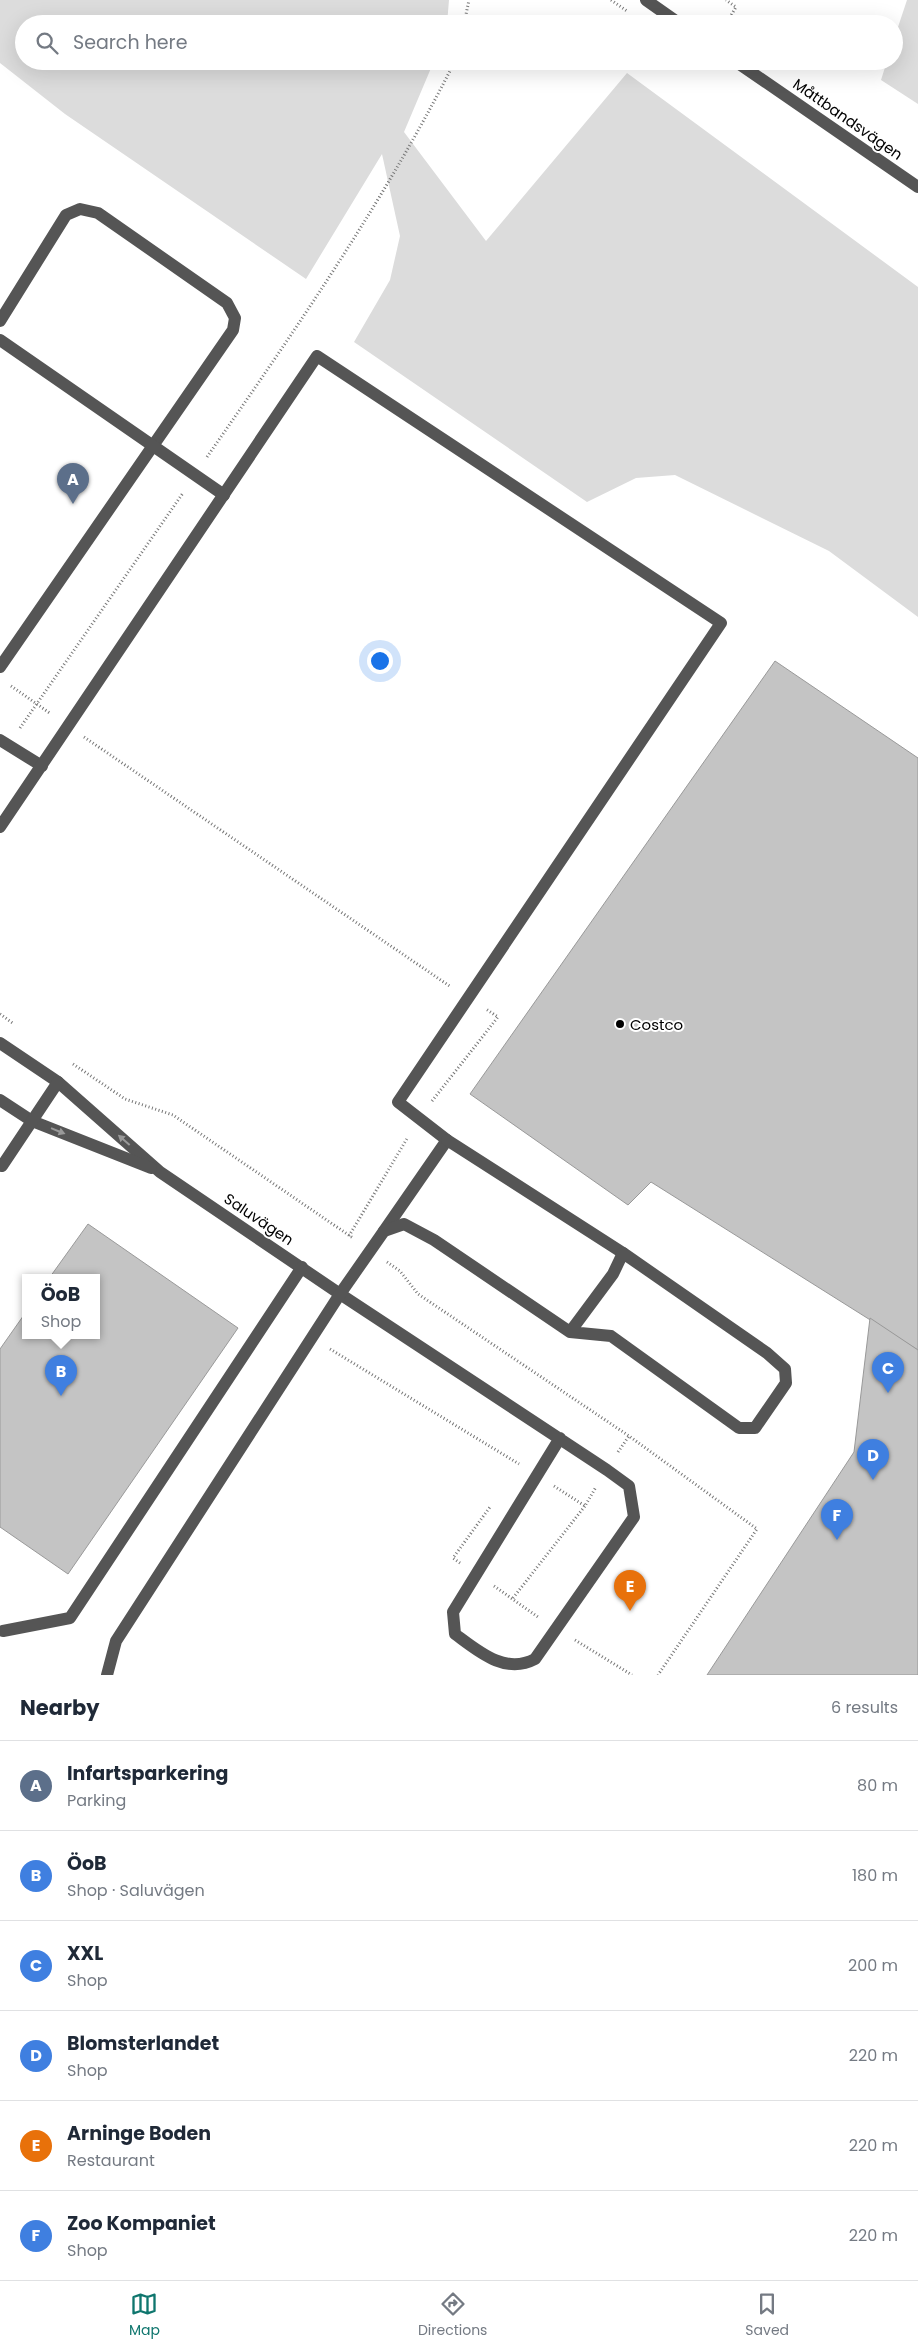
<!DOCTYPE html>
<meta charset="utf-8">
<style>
:root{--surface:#fff;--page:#f2f2f3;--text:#1f2937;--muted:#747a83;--line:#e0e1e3;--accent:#0f766e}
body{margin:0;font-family:Poppins,sans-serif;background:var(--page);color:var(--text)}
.you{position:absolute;left:379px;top:660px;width:18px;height:18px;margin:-12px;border:4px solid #fff;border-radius:50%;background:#1a73e8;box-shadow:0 0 0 8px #1a73e833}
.badge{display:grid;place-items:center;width:32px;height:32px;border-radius:50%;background:var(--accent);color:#fff;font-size:16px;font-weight:700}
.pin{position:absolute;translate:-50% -41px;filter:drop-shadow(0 1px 2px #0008)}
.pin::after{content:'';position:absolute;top:26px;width:18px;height:15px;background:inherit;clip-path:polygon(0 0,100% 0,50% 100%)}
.popup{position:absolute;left:22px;top:1274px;width:78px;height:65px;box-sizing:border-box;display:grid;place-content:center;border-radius:0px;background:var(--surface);filter:drop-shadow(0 1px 4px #0005);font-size:16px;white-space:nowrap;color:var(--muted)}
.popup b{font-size:19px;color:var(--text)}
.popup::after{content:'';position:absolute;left:50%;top:100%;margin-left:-10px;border:10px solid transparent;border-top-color:var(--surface)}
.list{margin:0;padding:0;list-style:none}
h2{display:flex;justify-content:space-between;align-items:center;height:65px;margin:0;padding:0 20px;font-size:21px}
h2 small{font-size:16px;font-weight:400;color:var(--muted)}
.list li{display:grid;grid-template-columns:32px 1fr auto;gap:15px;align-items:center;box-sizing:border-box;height:90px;padding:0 20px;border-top:1px solid var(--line)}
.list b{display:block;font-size:19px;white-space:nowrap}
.list p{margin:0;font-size:16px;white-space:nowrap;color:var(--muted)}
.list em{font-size:16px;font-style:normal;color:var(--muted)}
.icon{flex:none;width:28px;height:28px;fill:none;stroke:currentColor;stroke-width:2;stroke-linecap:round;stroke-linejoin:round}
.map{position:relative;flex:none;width:918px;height:1675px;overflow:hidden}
.search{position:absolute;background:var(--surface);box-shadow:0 5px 20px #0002;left:15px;right:15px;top:15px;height:55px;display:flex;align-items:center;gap:12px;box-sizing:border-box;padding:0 18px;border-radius:28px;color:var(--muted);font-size:19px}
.sheet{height:605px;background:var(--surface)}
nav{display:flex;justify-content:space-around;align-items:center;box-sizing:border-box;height:70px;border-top:1px solid var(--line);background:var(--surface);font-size:14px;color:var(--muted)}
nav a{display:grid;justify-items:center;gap:2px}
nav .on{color:var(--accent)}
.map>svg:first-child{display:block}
</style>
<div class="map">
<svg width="918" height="1675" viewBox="0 0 918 1675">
<rect width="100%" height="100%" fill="#fff"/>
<g fill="#dcdcdc">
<path d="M 0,0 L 449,0 L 447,24 L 24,24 L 24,61 L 434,61 L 404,132 L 486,241 L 627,73 L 918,287 L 918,617 L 829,551 L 675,475 L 636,478 L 587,502 L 354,342 L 390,280 L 400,236 L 382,154 L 306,279 L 65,114 L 0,63 Z"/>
<path d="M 907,0 L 918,0 L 918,104 L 881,80 L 887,61 L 894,61 L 894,39 Z"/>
</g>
<g fill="#c4c4c4" stroke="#999">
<path d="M 775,661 L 918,758 L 918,1350 L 651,1182 L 628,1205 L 470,1094 Z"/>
<path d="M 88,1224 L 238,1328 L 68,1574 L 0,1527 L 0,1349 L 26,1312 L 26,1335 L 96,1335 L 96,1277 L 50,1277 Z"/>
<path d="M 870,1318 L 918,1350 L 918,1675 L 707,1675 L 854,1452 Z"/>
</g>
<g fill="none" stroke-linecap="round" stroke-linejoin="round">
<g stroke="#777" stroke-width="3" stroke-dasharray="1 2.5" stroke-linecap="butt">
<path d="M 611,0 L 627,11"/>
<path d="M 464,24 L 469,0"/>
<path d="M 726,24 L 736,7 L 726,0"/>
<path d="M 207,457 C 296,329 385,200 455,61"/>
<path d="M 11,686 L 51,714"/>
<path d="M 20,728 L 183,493"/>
<path d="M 84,737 L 451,987"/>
<path d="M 0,1014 L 14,1024"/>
<path d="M 73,1064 L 125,1099 L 173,1115 L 353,1238"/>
<path d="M 432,1101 L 498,1017 L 486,1009"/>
<path d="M 349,1236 L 408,1137"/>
<path d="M 387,1262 L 400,1271 L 418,1294 L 629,1436 L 757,1529 L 658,1675"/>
<path d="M 330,1349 L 519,1464"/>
<path d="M 618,1452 L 629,1436"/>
<path d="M 554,1486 L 585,1506 L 596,1487"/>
<path d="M 460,1563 L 453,1558 L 490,1507"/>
<path d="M 494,1586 L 538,1617"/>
<path d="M 513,1598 L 585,1506"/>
<path d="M 575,1640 L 632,1675"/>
</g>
<g stroke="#555" stroke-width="12">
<path d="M 646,0 L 680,24"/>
<path d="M 735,61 L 918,187"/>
<path d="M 0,321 L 66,215 L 80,209 L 98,213 L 227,303 L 235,318 L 233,330 L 0,667"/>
<path d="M 0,340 L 224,495"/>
<path d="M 0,740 L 42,766"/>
<path d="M 0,827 L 317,356 L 721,623 L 398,1102 L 447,1140 L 384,1231"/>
<path d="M 0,1043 L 58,1082 L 160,1172 L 340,1294 L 607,1470 L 629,1486 L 634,1517 L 535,1659 C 505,1675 478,1651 455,1634 L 453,1612 L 560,1438"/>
<path d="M 0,1100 L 32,1121 L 151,1168"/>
<path d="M 447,1140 L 623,1253"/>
<path d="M 2,1166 L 58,1082"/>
<path d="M 3,1631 L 70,1618 L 302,1267"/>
<path d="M 107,1675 L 116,1641 L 340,1294 L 384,1231 L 404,1224 L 434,1240 L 570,1332 L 611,1336 L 739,1428 L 755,1428 L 786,1383 L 785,1369 L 767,1353 L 623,1253 L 613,1274 L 570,1332"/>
</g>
</g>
<defs><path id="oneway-solid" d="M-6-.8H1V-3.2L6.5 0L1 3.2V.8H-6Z" transform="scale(1.25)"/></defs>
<g fill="#999">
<use href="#oneway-solid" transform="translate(58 1131) rotate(22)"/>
<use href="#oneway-solid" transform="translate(124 1140) rotate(-139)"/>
</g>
<circle fill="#000" stroke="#fff" stroke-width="2" cx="620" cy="1024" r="5"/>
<g text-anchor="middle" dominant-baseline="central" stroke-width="4" stroke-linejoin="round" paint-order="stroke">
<g font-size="15" fill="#000" stroke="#fff">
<text transform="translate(848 119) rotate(35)">Måttbandsvägen</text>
<text transform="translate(259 1219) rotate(34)">Saluvägen</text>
</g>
<g font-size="15" fill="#000" stroke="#fff" text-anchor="start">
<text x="630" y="1024">Costco</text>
</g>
</g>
</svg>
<div class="you"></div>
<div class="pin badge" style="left:73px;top:504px;background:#5c6f8a">A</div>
<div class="pin badge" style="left:61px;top:1396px;background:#3f7fe0">B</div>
<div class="popup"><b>ÖoB</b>Shop</div>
<div class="pin badge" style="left:888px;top:1393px;background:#3f7fe0">C</div>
<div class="pin badge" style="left:873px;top:1480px;background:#3f7fe0">D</div>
<div class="pin badge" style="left:630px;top:1611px;background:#e8710a">E</div>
<div class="pin badge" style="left:837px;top:1540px;background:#3f7fe0">F</div>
<div class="search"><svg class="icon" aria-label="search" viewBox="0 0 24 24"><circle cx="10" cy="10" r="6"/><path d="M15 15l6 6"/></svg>Search here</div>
</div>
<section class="sheet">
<h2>Nearby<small>6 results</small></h2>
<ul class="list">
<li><span class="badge" style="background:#5c6f8a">A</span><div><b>Infartsparkering</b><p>Parking</p></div><em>80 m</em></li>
<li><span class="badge" style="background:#3f7fe0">B</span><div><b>ÖoB</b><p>Shop · Saluvägen</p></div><em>180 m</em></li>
<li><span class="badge" style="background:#3f7fe0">C</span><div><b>XXL</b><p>Shop</p></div><em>200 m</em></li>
<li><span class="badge" style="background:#3f7fe0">D</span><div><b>Blomsterlandet</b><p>Shop</p></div><em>220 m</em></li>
<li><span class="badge" style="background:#e8710a">E</span><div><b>Arninge Boden</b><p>Restaurant</p></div><em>220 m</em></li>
<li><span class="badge" style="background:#3f7fe0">F</span><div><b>Zoo Kompaniet</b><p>Shop</p></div><em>220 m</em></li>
</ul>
</section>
<nav>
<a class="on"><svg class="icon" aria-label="map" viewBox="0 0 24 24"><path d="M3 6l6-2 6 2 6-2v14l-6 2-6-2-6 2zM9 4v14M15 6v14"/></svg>Map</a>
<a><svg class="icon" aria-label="directions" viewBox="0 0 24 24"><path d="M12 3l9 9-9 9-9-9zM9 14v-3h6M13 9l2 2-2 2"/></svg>Directions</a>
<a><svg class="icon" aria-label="saved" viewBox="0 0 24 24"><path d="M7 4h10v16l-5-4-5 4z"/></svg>Saved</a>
</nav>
